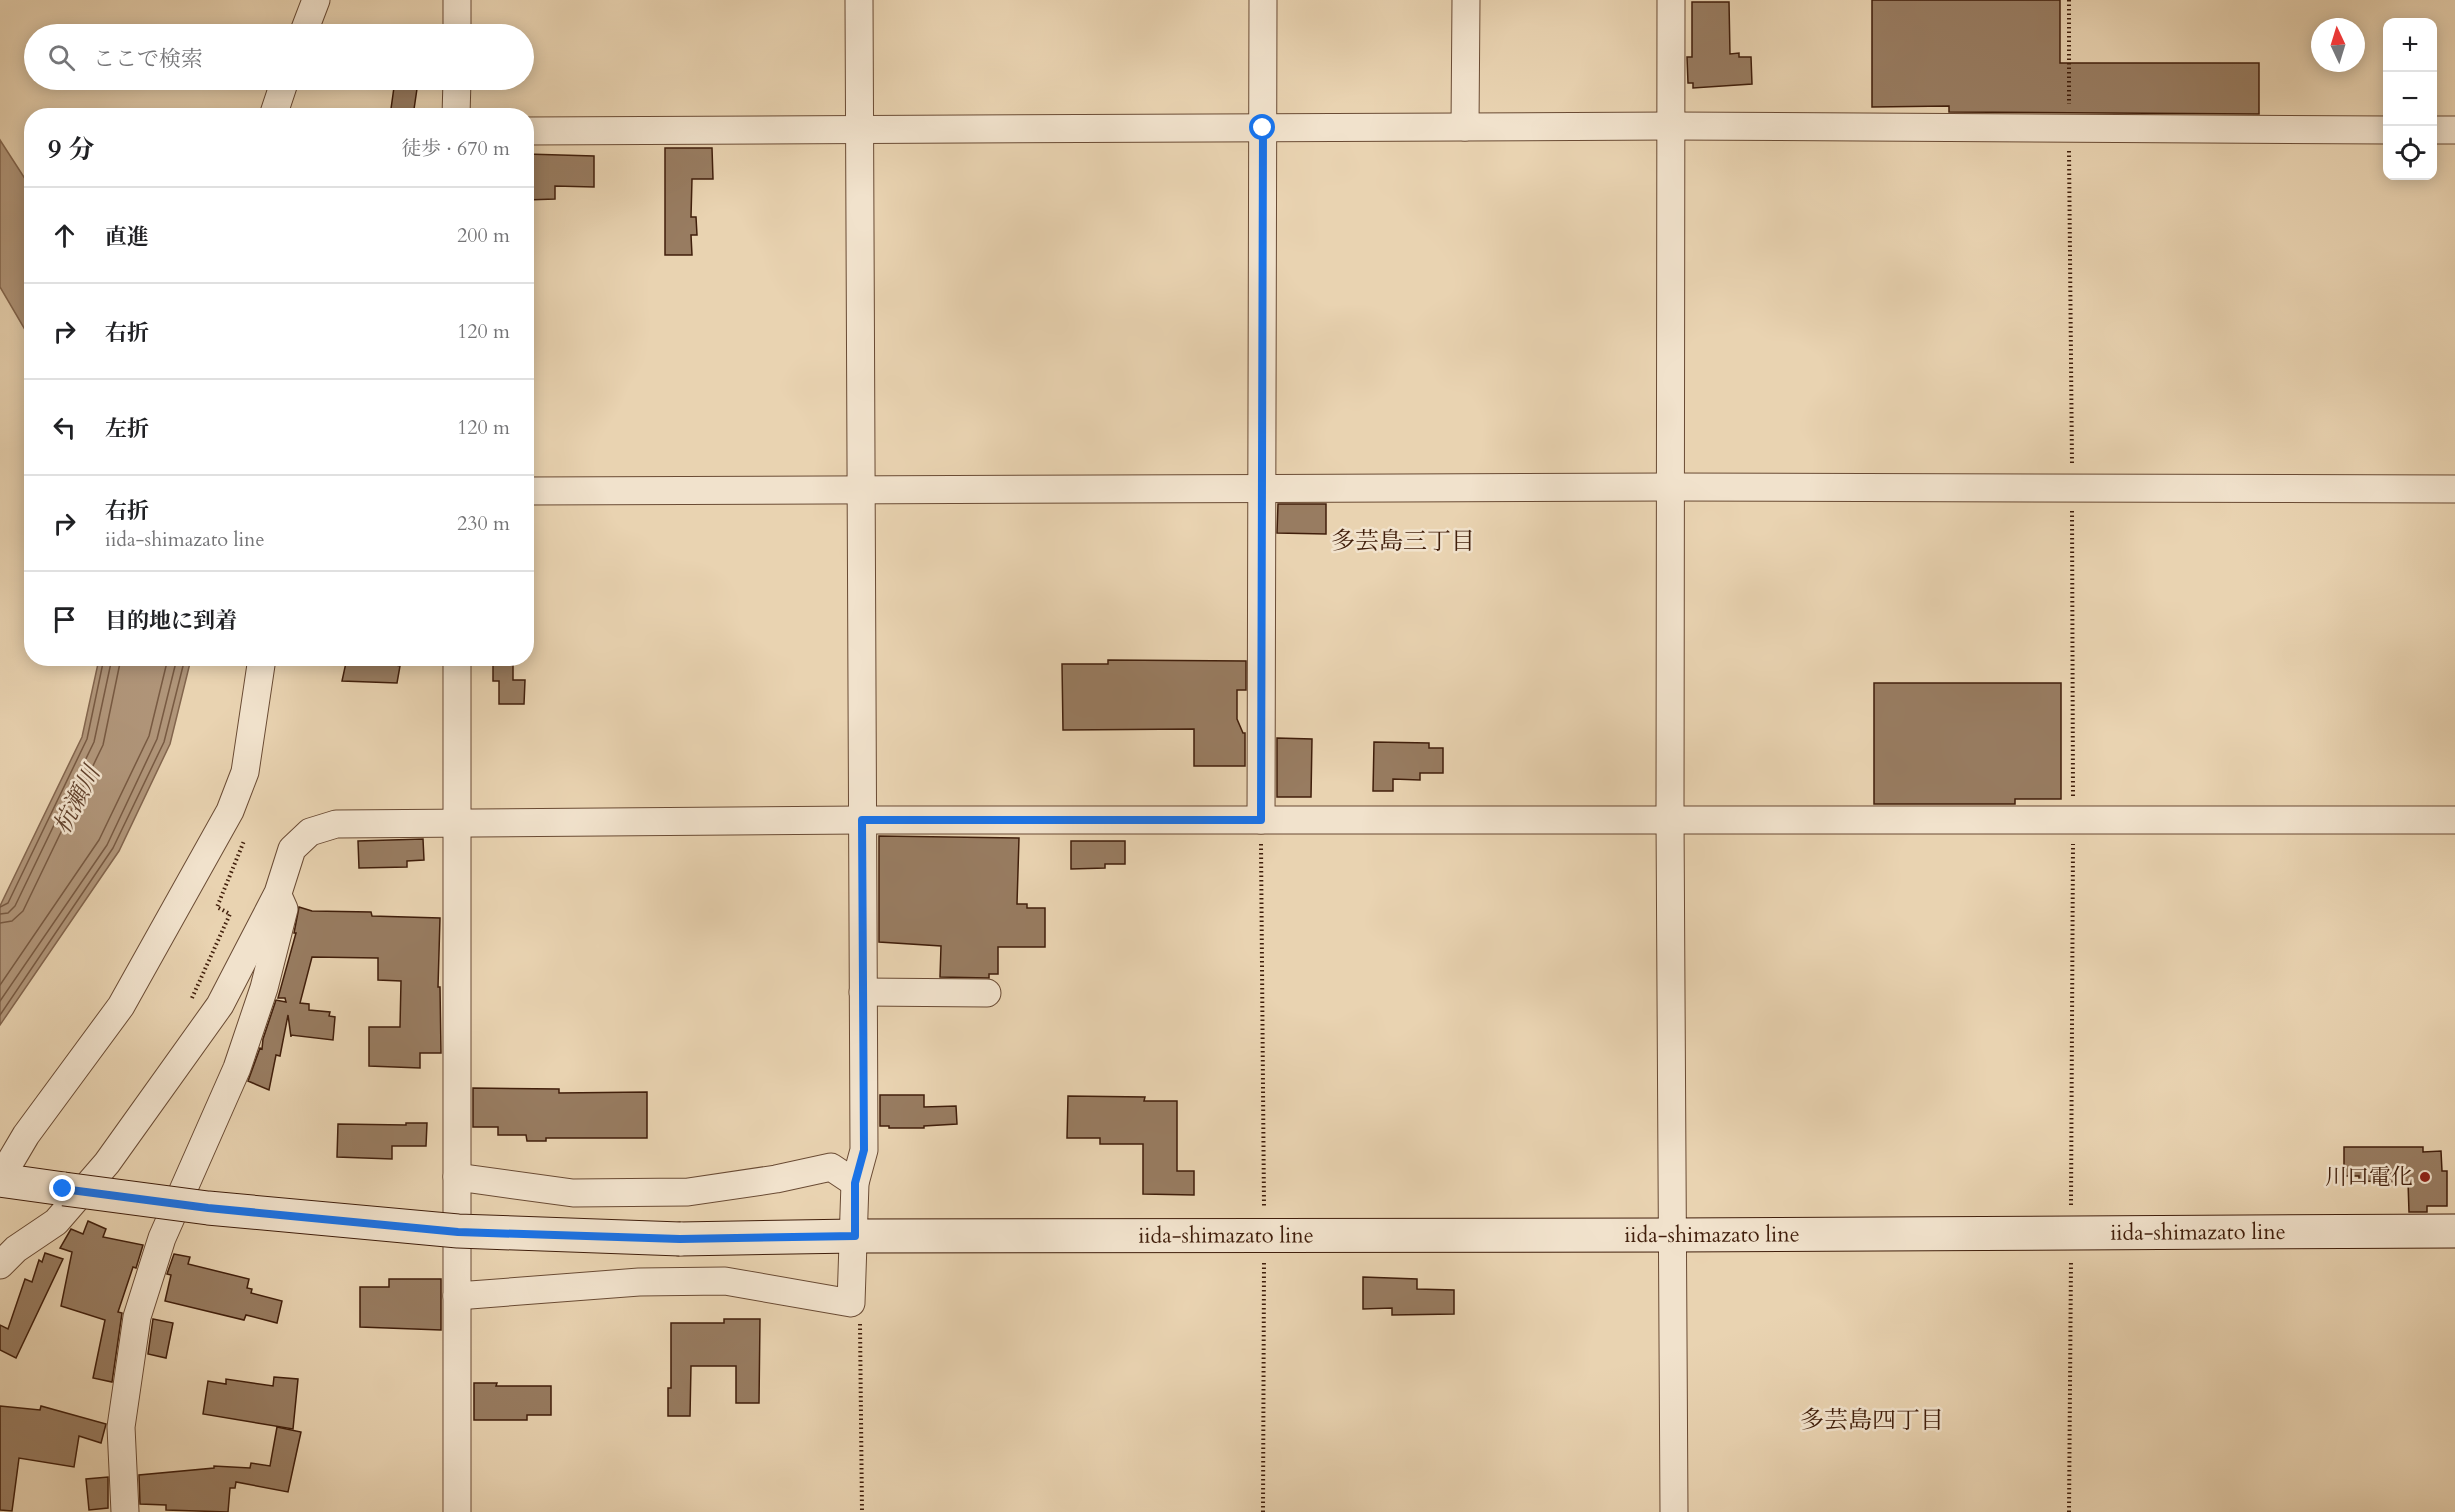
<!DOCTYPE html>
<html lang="ja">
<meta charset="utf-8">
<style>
:root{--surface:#fff;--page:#f2f2f2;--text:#202124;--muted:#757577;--line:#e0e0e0}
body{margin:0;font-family:Cardo,"Noto Serif JP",serif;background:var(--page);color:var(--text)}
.controls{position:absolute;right:18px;top:18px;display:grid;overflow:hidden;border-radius:12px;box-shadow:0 3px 15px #0003}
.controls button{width:54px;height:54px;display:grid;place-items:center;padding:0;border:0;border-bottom:2px solid var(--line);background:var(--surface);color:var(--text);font:30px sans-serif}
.compass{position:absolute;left:2311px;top:18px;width:54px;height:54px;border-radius:50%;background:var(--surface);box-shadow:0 3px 15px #0003;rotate:356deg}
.stop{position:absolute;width:18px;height:18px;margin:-14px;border:4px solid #1a73e8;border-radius:50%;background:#fff}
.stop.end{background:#1a73e8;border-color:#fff;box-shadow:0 2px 6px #0008}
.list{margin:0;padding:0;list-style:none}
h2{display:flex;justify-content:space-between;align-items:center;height:78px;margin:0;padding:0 24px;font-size:26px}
h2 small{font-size:20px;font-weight:400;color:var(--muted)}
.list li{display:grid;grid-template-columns:39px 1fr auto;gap:18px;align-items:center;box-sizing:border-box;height:96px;padding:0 24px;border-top:2px solid var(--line)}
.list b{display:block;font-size:22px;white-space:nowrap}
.list p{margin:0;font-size:20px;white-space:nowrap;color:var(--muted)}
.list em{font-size:20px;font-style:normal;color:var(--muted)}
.icon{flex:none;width:33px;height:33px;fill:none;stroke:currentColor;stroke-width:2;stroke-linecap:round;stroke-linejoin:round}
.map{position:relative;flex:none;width:2455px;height:1512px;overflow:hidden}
.search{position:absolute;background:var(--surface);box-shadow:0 3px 15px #0003;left:24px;top:24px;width:510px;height:66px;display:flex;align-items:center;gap:15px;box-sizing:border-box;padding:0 21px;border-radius:33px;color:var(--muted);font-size:22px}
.panel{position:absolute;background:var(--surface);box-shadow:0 3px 15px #0003;left:24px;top:108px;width:510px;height:558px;border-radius:24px}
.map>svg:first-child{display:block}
</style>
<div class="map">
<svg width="2455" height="1512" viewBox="0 0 2455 1512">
<rect width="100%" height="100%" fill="#e9d3b1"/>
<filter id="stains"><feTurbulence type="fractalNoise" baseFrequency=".00333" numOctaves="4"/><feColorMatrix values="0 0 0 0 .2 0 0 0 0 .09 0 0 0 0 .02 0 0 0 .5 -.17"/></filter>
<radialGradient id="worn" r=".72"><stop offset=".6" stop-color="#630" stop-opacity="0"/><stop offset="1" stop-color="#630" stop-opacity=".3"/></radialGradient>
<g fill="#b09579" stroke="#83654d" stroke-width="1.5">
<path d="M 0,140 L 31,188 L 31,340 L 0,287 Z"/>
<path d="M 99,659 L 191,659 L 170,744 L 119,851 L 0,1025 L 0,906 L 82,737 Z"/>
</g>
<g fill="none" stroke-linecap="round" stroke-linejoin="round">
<g stroke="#785a42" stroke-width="1.5">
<path d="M 0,907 L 8,903 L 87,739 L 104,658"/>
<path d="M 0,914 L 8,913 L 15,906 L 94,742 L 112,658"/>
<path d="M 0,923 L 12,921 L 23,911 L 103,745 L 121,658"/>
<path d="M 0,985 L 99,840 L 149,736 L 168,658"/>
<path d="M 0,1001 L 107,845 L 157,739 L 177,658"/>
<path d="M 0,1015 L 113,848 L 164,742 L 185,658"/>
</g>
</g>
<g fill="#987c61" stroke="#401e0b" stroke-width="1.5">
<path d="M 1872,0 L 2060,0 L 2060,63 L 2259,63 L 2259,114 L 1949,112 L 1949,106 L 1872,107 Z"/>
<path d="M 1692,2 L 1729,2 L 1730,54 L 1739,53 L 1739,57 L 1751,57 L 1752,84 L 1693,88 L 1693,83 L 1688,83 L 1687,57 L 1692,57 Z"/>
<path d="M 395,80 L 418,82 L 413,116 L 390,116 Z"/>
<path d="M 665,148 L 712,148 L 713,179 L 692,179 L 691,217 L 696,217 L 697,235 L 691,235 L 692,255 L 665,255 Z"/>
<path d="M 526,154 L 594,156 L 594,187 L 555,186 L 555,199 L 526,200 Z"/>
<path d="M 1278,504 L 1326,504 L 1326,534 L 1277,533 Z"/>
<path d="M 347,658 L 365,658 L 400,666 L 397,683 L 342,681 Z"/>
<path d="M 493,658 L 513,658 L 513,680 L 525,680 L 524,704 L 499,704 L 499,681 L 493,681 Z"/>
<path d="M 1108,660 L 1246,661 L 1246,690 L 1237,690 L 1237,719 L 1243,733 L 1245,733 L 1245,766 L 1194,766 L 1194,729 L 1063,730 L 1062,664 L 1108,664 Z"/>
<path d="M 1874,683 L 2061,683 L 2061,799 L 2015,799 L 2015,804 L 1874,804 Z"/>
<path d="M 1277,738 L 1312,739 L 1311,797 L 1277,797 Z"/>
<path d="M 1374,742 L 1429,743 L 1429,748 L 1443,748 L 1443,773 L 1420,773 L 1420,780 L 1393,779 L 1393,791 L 1373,791 Z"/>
<path d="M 879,836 L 1019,838 L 1017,904 L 1027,904 L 1027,908 L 1045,908 L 1045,947 L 998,947 L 998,974 L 989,974 L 989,978 L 940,977 L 941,946 L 879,942 Z"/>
<path d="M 423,839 L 424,860 L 407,861 L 407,867 L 359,868 L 358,841 Z"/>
<path d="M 1071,841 L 1125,841 L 1125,864 L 1105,864 L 1105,868 L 1071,869 Z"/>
<path d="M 299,907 L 312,911 L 371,912 L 372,916 L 440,918 L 438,987 L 440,987 L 441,1053 L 420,1053 L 420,1068 L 369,1066 L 369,1027 L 400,1027 L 401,981 L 378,980 L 378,958 L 312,957 L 300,1003 L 309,1004 L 309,1010 L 330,1012 L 329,1016 L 335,1017 L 333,1040 L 291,1035 L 291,1037 L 288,1015 L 280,1056 L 276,1055 L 269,1090 L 248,1081 L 260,1048 L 262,1049 L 263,1039 L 276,1000 L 286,1002 L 285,998 L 278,998 L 296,933 L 294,933 Z"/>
<path d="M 473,1088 L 559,1089 L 559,1093 L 647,1092 L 647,1138 L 546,1138 L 546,1141 L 527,1141 L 526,1135 L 498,1135 L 498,1127 L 473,1127 Z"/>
<path d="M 880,1095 L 924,1095 L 924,1107 L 956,1106 L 957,1124 L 924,1126 L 924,1128 L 889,1128 L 889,1126 L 880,1126 Z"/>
<path d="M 1068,1096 L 1145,1097 L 1144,1101 L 1177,1101 L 1177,1171 L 1194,1171 L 1194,1195 L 1143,1194 L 1143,1144 L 1100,1144 L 1100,1138 L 1067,1138 Z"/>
<path d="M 406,1123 L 427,1123 L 426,1146 L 392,1146 L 392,1159 L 337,1157 L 338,1124 L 406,1125 Z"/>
<path d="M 2344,1147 L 2423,1147 L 2423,1152 L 2441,1151 L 2442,1171 L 2447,1171 L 2447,1206 L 2427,1206 L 2427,1212 L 2409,1212 L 2408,1182 L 2359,1181 L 2359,1176 L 2344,1176 Z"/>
<path d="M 88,1221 L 106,1229 L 103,1237 L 143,1245 L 136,1268 L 133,1267 L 118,1312 L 122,1313 L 112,1382 L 93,1378 L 105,1320 L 61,1306 L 72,1252 L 60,1248 L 71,1229 L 83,1234 Z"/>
<path d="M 45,1253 L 63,1259 L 16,1358 L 0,1350 L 0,1325 L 8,1329 L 25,1279 L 32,1282 L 39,1260 L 42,1262 Z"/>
<path d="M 174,1254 L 190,1257 L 188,1264 L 249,1279 L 247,1288 L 252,1289 L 251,1293 L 282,1301 L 277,1323 L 246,1315 L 244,1320 L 165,1301 L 171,1275 L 167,1274 Z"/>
<path d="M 1363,1277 L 1417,1279 L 1417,1289 L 1454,1290 L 1454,1314 L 1392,1315 L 1392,1308 L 1363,1309 Z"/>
<path d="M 389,1279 L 441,1279 L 441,1330 L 360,1327 L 360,1287 L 389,1287 Z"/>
<path d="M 153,1319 L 173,1323 L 166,1358 L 148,1354 Z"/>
<path d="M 724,1319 L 760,1319 L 759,1403 L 736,1403 L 736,1366 L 691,1366 L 690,1416 L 668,1416 L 668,1388 L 671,1388 L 671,1323 L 724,1323 Z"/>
<path d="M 274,1377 L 298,1379 L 293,1429 L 203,1414 L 208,1381 L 226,1384 L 226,1379 L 273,1386 Z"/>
<path d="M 474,1383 L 497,1383 L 496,1386 L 551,1386 L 551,1415 L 527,1415 L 527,1420 L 474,1420 Z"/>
<path d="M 0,1406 L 40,1410 L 41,1406 L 106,1424 L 101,1443 L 79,1436 L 74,1467 L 19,1458 L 12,1511 L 0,1510 Z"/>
<path d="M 277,1427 L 301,1432 L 288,1492 L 236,1482 L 235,1488 L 230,1488 L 228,1512 L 166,1510 L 166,1505 L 140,1504 L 139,1475 L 214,1468 L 214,1466 L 250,1468 L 251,1463 L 270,1466 Z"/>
<path d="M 108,1477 L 108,1508 L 89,1510 L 86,1479 Z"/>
</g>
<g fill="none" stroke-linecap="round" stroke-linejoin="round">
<g stroke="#6a4b34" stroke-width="29">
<g id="minor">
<path d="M 1671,0 L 1670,819 L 1674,1512"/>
<path d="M 303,34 L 316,0"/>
<path d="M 457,34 L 457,0"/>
<path d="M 273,116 L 285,80"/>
<path d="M 456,116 L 457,80"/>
<path d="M 1465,127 L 1466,0"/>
<path d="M 2432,130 L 2455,130"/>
<path d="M 526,131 L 1672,126 L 2388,130"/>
<path d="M 526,491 L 1671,487 L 2455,489"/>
<path d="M 457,658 L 457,1512"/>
<path d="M 1261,820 L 1263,0"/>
<path d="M 863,992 L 987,993"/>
<path d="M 457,1177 L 573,1193 L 688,1192 L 776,1179 L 831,1167 L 855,1183"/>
<path d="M 0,1179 L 26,1135 L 121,1006 L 230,811 L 245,772 L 262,658"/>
<path d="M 0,1265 L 16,1249 L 56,1222 L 107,1163 L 220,1005 L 278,893 L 292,849 L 310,832 L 336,824 L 862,820 L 2455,820"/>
<path d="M 457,1296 L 639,1282 L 725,1281 L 851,1303 L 855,1183 L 864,1150 L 859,0"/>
<path d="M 125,1512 L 121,1427 L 137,1317 L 162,1238 L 237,1068 L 264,988 L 284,909 L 280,900"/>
</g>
</g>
<g stroke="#401e0b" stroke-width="35">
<g id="secondary">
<path d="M 0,1180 L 64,1189"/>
<path id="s1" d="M 680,1239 L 855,1236 L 1673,1235 L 2455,1231"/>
</g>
</g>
<g stroke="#401e0b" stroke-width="4" stroke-dasharray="1.5 3" stroke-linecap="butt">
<path d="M 2069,0 L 2069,104"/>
<path d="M 2069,151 L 2072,464"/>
<path d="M 2072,511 L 2073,797"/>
<path d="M 1261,844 L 1264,1208"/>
<path d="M 192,998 L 230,914 L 217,907 L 244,841"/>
<path d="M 2071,1205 L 2073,844"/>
<path d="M 860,1324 L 862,1512"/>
<path d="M 1263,1512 L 1264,1261"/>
<path d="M 2069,1512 L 2071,1261"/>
</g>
<use href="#minor" stroke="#f1e2cc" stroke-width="27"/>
<use href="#secondary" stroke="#f1e2cc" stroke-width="33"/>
<g stroke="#401e0b" stroke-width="35" stroke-linecap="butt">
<path id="secondary-bridge" d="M 64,1189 L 208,1208 L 458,1231 L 680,1239"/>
</g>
<use href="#secondary-bridge" stroke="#f1e2cc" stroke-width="33"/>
</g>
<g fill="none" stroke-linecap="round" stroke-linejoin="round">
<path stroke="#1a73e8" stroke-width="8" d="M 63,1189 L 208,1208 L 458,1232 L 680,1239 L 855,1236 L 855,1183 L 864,1150 L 862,820 L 1261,820 L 1263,128"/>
</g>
<circle fill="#8f2418" stroke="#f1e2cc" stroke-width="2" cx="2425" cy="1177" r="6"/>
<g text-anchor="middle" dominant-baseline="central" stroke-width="5" stroke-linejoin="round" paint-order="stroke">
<g font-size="22" fill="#401e0b" stroke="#f1e2cc" text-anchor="end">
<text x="2413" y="1177">川口電化</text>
</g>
<g font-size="22" fill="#401e0b" stroke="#f1e2cc">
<text stroke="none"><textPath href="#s1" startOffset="1518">iida-shimazato line</textPath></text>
<text stroke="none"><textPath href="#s1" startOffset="546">iida-shimazato line</textPath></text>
<text stroke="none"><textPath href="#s1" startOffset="1032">iida-shimazato line</textPath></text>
</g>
<g font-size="24" fill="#401e0b" stroke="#f1e2cc">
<text x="1403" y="541">多芸島三丁目</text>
<text x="1872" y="1420">多芸島四丁目</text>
</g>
<g font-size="24" font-style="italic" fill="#62422c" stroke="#f1e2cc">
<text transform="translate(77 800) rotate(-63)">杭瀬川</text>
</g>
</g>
<rect width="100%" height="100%" filter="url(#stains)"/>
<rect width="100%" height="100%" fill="url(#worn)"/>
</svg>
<div class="controls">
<button>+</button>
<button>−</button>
<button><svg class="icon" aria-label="locate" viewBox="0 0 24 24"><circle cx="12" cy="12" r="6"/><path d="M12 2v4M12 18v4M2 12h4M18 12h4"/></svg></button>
</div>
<svg class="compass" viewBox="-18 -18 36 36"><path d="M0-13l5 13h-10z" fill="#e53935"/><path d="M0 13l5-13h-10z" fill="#757577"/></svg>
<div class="stop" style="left:1263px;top:128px"></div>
<div class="stop end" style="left:63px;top:1189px"></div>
<div class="search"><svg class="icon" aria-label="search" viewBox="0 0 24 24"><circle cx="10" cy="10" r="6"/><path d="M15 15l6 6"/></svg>ここで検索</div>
<section class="panel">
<h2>9 分<small>徒歩 · 670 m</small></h2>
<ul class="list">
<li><svg class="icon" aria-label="ahead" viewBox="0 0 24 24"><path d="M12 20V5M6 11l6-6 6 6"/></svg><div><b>直進</b></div><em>200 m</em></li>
<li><svg class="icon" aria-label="right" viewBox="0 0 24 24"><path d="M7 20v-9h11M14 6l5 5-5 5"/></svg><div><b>右折</b></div><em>120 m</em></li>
<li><svg class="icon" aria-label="left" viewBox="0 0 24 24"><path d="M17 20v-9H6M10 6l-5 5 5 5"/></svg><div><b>左折</b></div><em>120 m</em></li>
<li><svg class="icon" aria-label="right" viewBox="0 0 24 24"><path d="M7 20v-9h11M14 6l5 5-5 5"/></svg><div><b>右折</b><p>iida-shimazato line</p></div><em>230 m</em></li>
<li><svg class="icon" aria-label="arrive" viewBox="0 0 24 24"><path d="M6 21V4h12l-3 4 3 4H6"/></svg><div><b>目的地に到着</b></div></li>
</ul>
</section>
</div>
